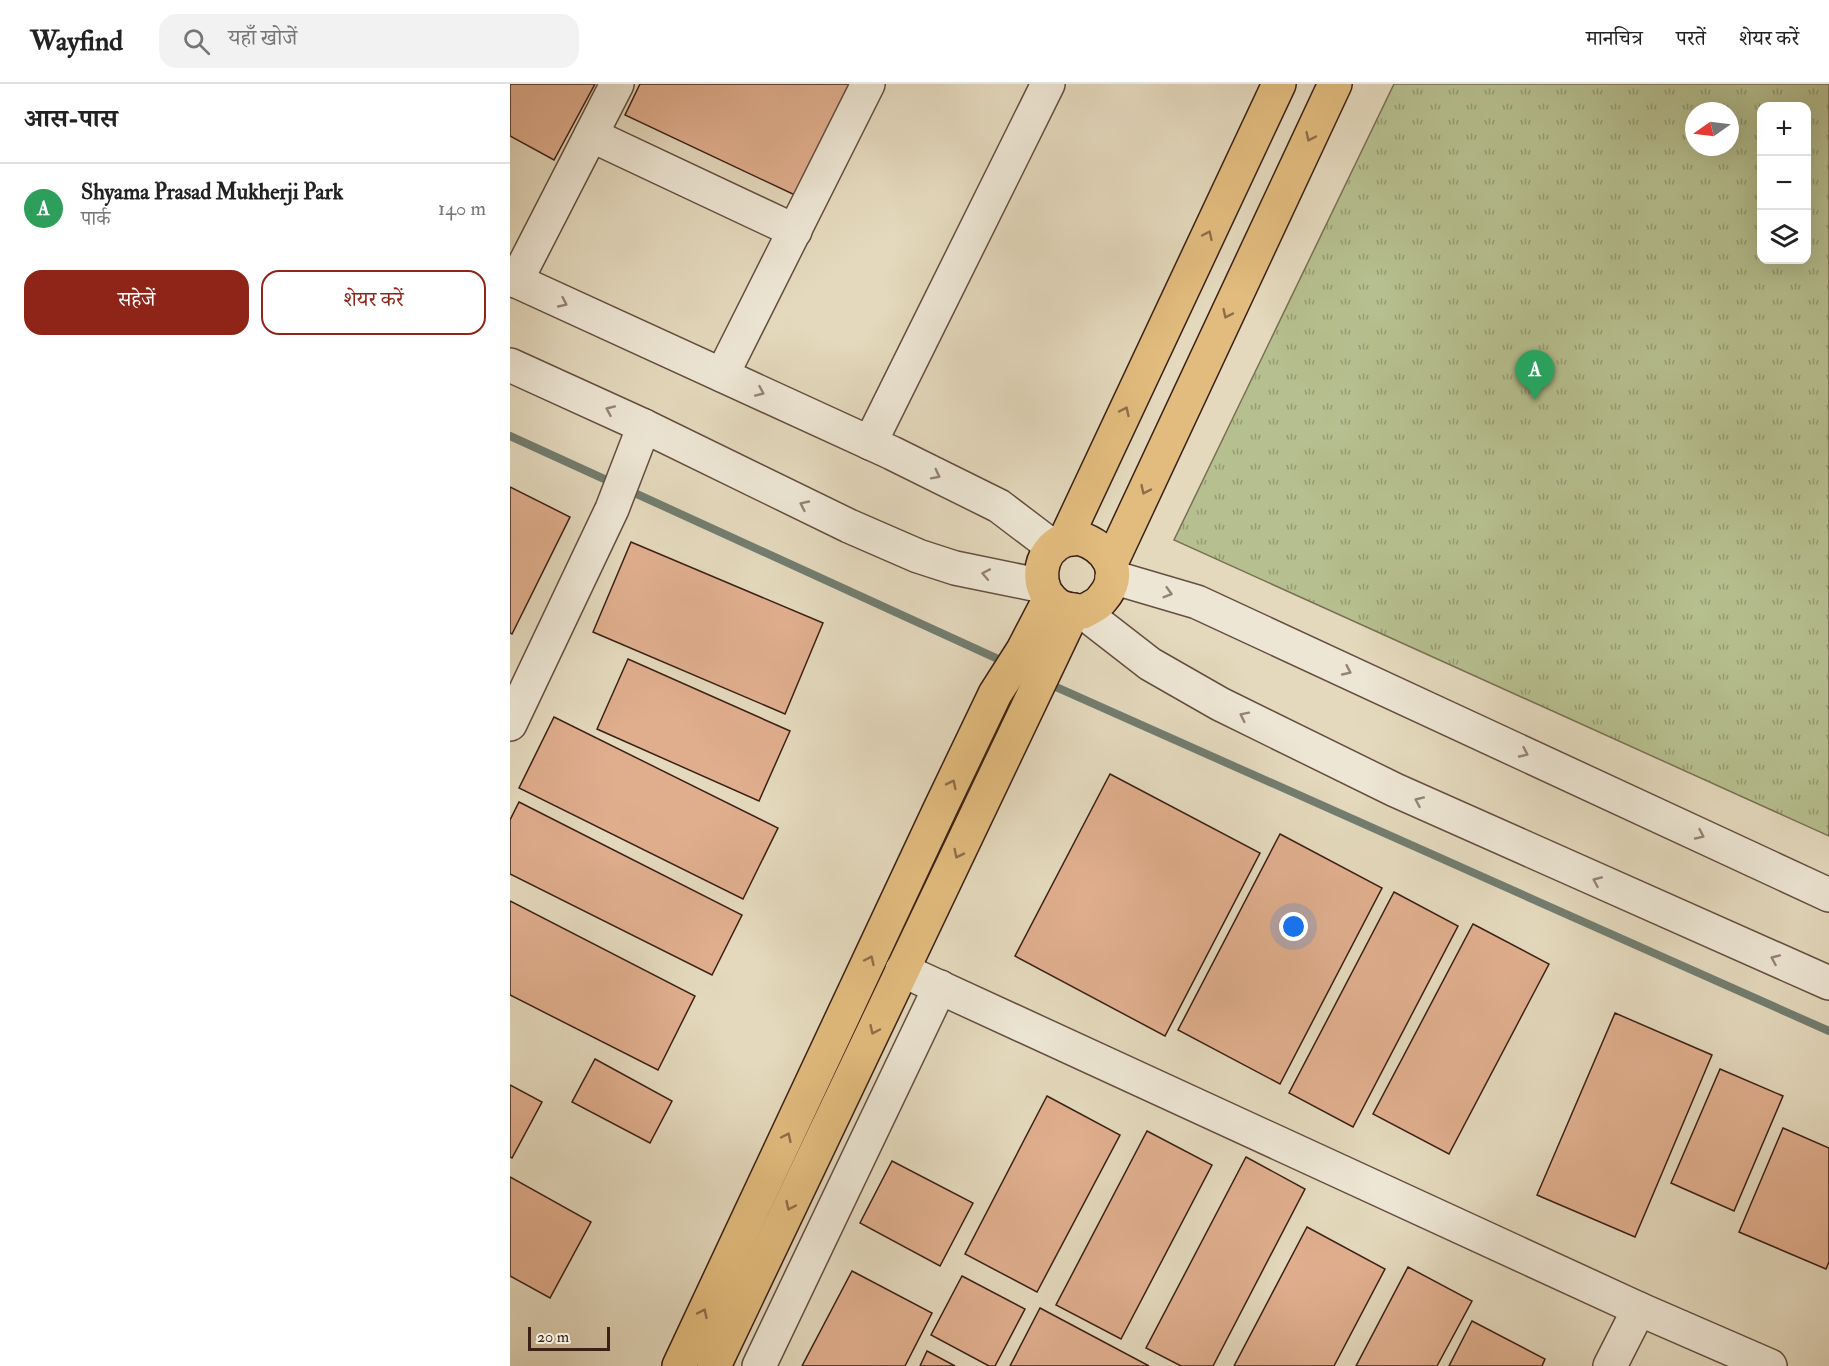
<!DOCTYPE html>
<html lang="hi">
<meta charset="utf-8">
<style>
:root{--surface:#fff;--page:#f2f2f2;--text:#222;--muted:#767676;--line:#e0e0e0;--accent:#8f2418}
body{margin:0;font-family:"IM FELL Double Pica","Noto Serif Devanagari",serif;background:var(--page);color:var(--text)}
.controls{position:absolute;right:18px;top:18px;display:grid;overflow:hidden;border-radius:12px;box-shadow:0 6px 24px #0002}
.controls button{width:54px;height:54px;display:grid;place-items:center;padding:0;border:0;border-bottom:2px solid var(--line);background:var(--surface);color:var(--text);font:30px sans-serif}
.compass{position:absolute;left:1175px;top:18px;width:54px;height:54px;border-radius:50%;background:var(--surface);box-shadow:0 6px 24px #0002;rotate:256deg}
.scale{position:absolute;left:18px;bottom:15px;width:82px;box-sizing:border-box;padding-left:6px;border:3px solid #3b2016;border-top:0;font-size:16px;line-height:21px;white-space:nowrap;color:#3b2016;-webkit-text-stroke:4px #ede6d4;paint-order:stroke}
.you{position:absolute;left:784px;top:843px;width:21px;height:21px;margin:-15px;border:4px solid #fff;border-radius:50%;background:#1a73e8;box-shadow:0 0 0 9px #1a73e833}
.badge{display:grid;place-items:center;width:39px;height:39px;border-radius:50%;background:var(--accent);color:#fff;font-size:20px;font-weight:700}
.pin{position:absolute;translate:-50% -50px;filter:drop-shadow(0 2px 3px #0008)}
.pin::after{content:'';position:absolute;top:32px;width:21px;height:18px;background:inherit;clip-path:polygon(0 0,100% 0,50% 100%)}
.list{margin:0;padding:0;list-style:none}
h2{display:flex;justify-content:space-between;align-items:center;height:78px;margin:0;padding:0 24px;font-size:26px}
h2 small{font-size:20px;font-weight:400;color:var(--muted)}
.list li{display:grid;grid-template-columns:39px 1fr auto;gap:18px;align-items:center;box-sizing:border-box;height:90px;padding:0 24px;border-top:2px solid var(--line)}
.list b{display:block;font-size:22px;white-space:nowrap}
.list p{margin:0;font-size:20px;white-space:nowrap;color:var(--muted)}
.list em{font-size:20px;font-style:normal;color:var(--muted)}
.actions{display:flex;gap:12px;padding:18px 24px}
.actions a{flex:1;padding:14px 0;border:2px solid var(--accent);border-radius:18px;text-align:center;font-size:21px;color:var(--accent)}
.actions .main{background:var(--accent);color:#fff}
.icon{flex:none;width:33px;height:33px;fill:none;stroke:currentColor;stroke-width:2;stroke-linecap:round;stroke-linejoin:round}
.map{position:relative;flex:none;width:1319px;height:1282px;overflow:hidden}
header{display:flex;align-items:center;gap:36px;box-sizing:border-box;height:84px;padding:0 30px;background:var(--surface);border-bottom:2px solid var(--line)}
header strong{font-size:28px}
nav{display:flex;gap:33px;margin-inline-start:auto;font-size:21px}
.search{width:420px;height:54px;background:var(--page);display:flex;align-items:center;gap:15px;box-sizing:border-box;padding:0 21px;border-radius:18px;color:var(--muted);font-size:22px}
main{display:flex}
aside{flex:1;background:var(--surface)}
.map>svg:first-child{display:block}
</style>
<header>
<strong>Wayfind</strong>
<div class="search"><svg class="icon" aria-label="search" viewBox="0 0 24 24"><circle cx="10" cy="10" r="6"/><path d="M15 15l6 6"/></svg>यहाँ खोजें</div>
<nav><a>मानचित्र</a><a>परतें</a><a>शेयर करें</a></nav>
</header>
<main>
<aside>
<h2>आस-पास<small></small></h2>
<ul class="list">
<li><span class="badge" style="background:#2e9e5b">A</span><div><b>Shyama Prasad Mukherji Park</b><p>पार्क</p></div><em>140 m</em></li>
</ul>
<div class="actions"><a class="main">सहेजें</a><a>शेयर करें</a></div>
</aside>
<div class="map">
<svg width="1319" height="1282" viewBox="0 0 1319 1282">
<defs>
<pattern id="grass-tufts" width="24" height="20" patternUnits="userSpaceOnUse" patternTransform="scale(1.5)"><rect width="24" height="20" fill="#b6bf8f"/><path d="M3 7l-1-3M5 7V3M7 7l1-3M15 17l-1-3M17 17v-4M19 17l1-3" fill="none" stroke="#959b74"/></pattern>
</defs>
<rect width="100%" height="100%" fill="#e4d9bd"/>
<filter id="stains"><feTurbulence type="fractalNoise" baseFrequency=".00333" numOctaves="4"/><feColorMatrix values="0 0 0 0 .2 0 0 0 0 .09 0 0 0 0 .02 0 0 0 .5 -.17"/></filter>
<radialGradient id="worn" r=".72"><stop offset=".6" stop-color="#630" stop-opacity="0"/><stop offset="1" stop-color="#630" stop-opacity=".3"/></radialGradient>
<path fill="url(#grass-tufts)" stroke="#787052" stroke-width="1.5" fill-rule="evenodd" d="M 884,0 L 1319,0 L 1319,752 L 664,456 ZM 1252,22 L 1296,22 L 1296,176 L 1252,176 ZM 1184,27 L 1220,27 L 1220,63 L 1184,63 Z"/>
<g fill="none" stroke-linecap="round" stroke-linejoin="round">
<g stroke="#727d70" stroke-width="8">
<path d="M 0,352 L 103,399"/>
<path d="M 118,406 L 488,575"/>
<path d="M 546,603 L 1319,947"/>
</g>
</g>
<g fill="#e0ae8d" stroke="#3b2016" stroke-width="1.5">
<path d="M 0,0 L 85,0 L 44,76 L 0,52 Z"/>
<path d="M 130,0 L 343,0 L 287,112 L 115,31 Z"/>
<path d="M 0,403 L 60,433 L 2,550 L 0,549 Z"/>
<path d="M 121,458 L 313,539 L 275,630 L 83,548 Z"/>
<path d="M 118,575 L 280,647 L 249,717 L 87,645 Z"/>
<path d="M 44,633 L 268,744 L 233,815 L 9,704 Z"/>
<path d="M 600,690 L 750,769 L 655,952 L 505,872 Z"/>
<path d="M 9,718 L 232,831 L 202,891 L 0,790 L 0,736 Z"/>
<path d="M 770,750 L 872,804 L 770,1000 L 668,946 Z"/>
<path d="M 884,808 L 948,842 L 843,1043 L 779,1009 Z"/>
<path d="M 0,817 L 185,912 L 148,986 L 0,911 Z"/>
<path d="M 963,840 L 1039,880 L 939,1070 L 863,1030 Z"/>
<path d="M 1105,929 L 1202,971 L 1125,1153 L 1027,1111 Z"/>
<path d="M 85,975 L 162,1017 L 140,1059 L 62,1018 Z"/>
<path d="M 1210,985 L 1273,1012 L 1224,1127 L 1161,1099 Z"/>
<path d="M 0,1001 L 32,1018 L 2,1074 L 0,1073 Z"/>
<path d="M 537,1012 L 610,1051 L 527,1208 L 455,1170 Z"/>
<path d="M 1273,1044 L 1319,1064 L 1319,1178 L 1316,1185 L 1229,1148 Z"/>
<path d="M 637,1047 L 702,1081 L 611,1255 L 546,1221 Z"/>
<path d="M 736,1073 L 795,1105 L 703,1282 L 671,1282 L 636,1264 Z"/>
<path d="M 382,1077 L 463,1119 L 430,1182 L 350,1139 Z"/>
<path d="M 0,1093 L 81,1138 L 40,1214 L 0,1192 Z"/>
<path d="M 797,1143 L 875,1185 L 824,1282 L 724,1282 Z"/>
<path d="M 898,1183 L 962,1217 L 927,1282 L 846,1282 Z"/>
<path d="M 342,1187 L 422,1229 L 395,1282 L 292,1282 Z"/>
<path d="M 452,1192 L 515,1225 L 485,1282 L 479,1282 L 421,1251 Z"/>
<path d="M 530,1224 L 639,1282 L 500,1282 Z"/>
<path d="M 962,1237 L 1035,1275 L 1032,1282 L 939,1282 Z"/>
<path d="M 417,1267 L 445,1282 L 410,1282 Z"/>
</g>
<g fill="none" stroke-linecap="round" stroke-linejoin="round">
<g stroke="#654e40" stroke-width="36">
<g id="minor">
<path d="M 81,51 L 285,147"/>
<path d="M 0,194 L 382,369 L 489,422 L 543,463"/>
<path d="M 6,197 L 107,0"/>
<path d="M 0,281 L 134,342 L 339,442 L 408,472 L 445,484 L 533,502"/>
<path d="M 212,291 L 358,0"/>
<path d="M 360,359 L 538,0"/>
<path d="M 602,493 L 687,518 L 1319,811"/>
<path d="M 573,528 L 640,580 L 710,620 L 885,706 L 1319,899"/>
<path d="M 0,640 L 102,425 L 134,342"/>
<path d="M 392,886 L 1129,1225 L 1260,1282"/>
<path d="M 249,1282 L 430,903"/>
<path d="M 1100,1282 L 1129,1225"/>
</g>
</g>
<g stroke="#3b2016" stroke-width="36">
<g id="major">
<path d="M 569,454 C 598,463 615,489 592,515 C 588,521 579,524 573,528 C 565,526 556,526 549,522 C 524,507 526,467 555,456 C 559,455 565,455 569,454 Z"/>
<path d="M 555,456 L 769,0"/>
<path d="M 601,479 L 825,0"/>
<path d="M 169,1282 L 430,725 L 485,610 L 513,566 L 540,514"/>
<path d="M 204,1282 L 564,526"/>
</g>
</g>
<use href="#minor" stroke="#ede6d4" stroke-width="33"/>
<use href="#major" stroke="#e2bc7e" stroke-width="33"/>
</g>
<defs><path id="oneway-chevron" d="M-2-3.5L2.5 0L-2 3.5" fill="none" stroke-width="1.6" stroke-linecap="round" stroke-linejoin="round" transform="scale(1.5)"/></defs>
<g stroke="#8e6e4a">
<use href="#oneway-chevron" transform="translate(800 53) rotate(115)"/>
<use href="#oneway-chevron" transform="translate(698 151) rotate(-65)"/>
<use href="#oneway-chevron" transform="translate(717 230) rotate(115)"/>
<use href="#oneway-chevron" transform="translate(615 327) rotate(-65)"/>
<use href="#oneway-chevron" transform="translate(635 406) rotate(115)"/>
<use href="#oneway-chevron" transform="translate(442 700) rotate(-64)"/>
<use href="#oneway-chevron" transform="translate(448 770) rotate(116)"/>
<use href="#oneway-chevron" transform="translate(360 876) rotate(-65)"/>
<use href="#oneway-chevron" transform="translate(364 946) rotate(115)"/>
<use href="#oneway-chevron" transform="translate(277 1053) rotate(-65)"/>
<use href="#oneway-chevron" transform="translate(280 1122) rotate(115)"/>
<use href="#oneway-chevron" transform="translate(193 1229) rotate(-65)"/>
</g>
<g stroke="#948375">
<use href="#oneway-chevron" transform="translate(53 219) rotate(25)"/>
<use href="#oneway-chevron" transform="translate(250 308) rotate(24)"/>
<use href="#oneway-chevron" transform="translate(100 326) rotate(-156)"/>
<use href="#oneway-chevron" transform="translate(426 391) rotate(27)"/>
<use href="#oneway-chevron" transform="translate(294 421) rotate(-155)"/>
<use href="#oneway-chevron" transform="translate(476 490) rotate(-169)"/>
<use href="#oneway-chevron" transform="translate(658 509) rotate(16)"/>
<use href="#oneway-chevron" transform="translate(837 587) rotate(25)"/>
<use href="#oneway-chevron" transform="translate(734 632) rotate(-154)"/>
<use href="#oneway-chevron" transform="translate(1014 669) rotate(25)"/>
<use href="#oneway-chevron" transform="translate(909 717) rotate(-156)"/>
<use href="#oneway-chevron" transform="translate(1190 751) rotate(25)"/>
<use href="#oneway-chevron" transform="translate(1087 797) rotate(-156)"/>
<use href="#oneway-chevron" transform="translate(1265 875) rotate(-156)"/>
</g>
<rect width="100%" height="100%" filter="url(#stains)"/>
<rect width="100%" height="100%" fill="url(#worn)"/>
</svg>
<div class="controls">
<button>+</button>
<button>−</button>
<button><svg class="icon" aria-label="layers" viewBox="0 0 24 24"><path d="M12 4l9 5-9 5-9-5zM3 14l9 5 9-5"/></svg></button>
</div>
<svg class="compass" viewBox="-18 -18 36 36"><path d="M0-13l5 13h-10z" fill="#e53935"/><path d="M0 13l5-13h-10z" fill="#767676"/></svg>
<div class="scale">20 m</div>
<div class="you"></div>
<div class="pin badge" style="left:1025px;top:316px;background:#2e9e5b">A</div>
</div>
</main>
